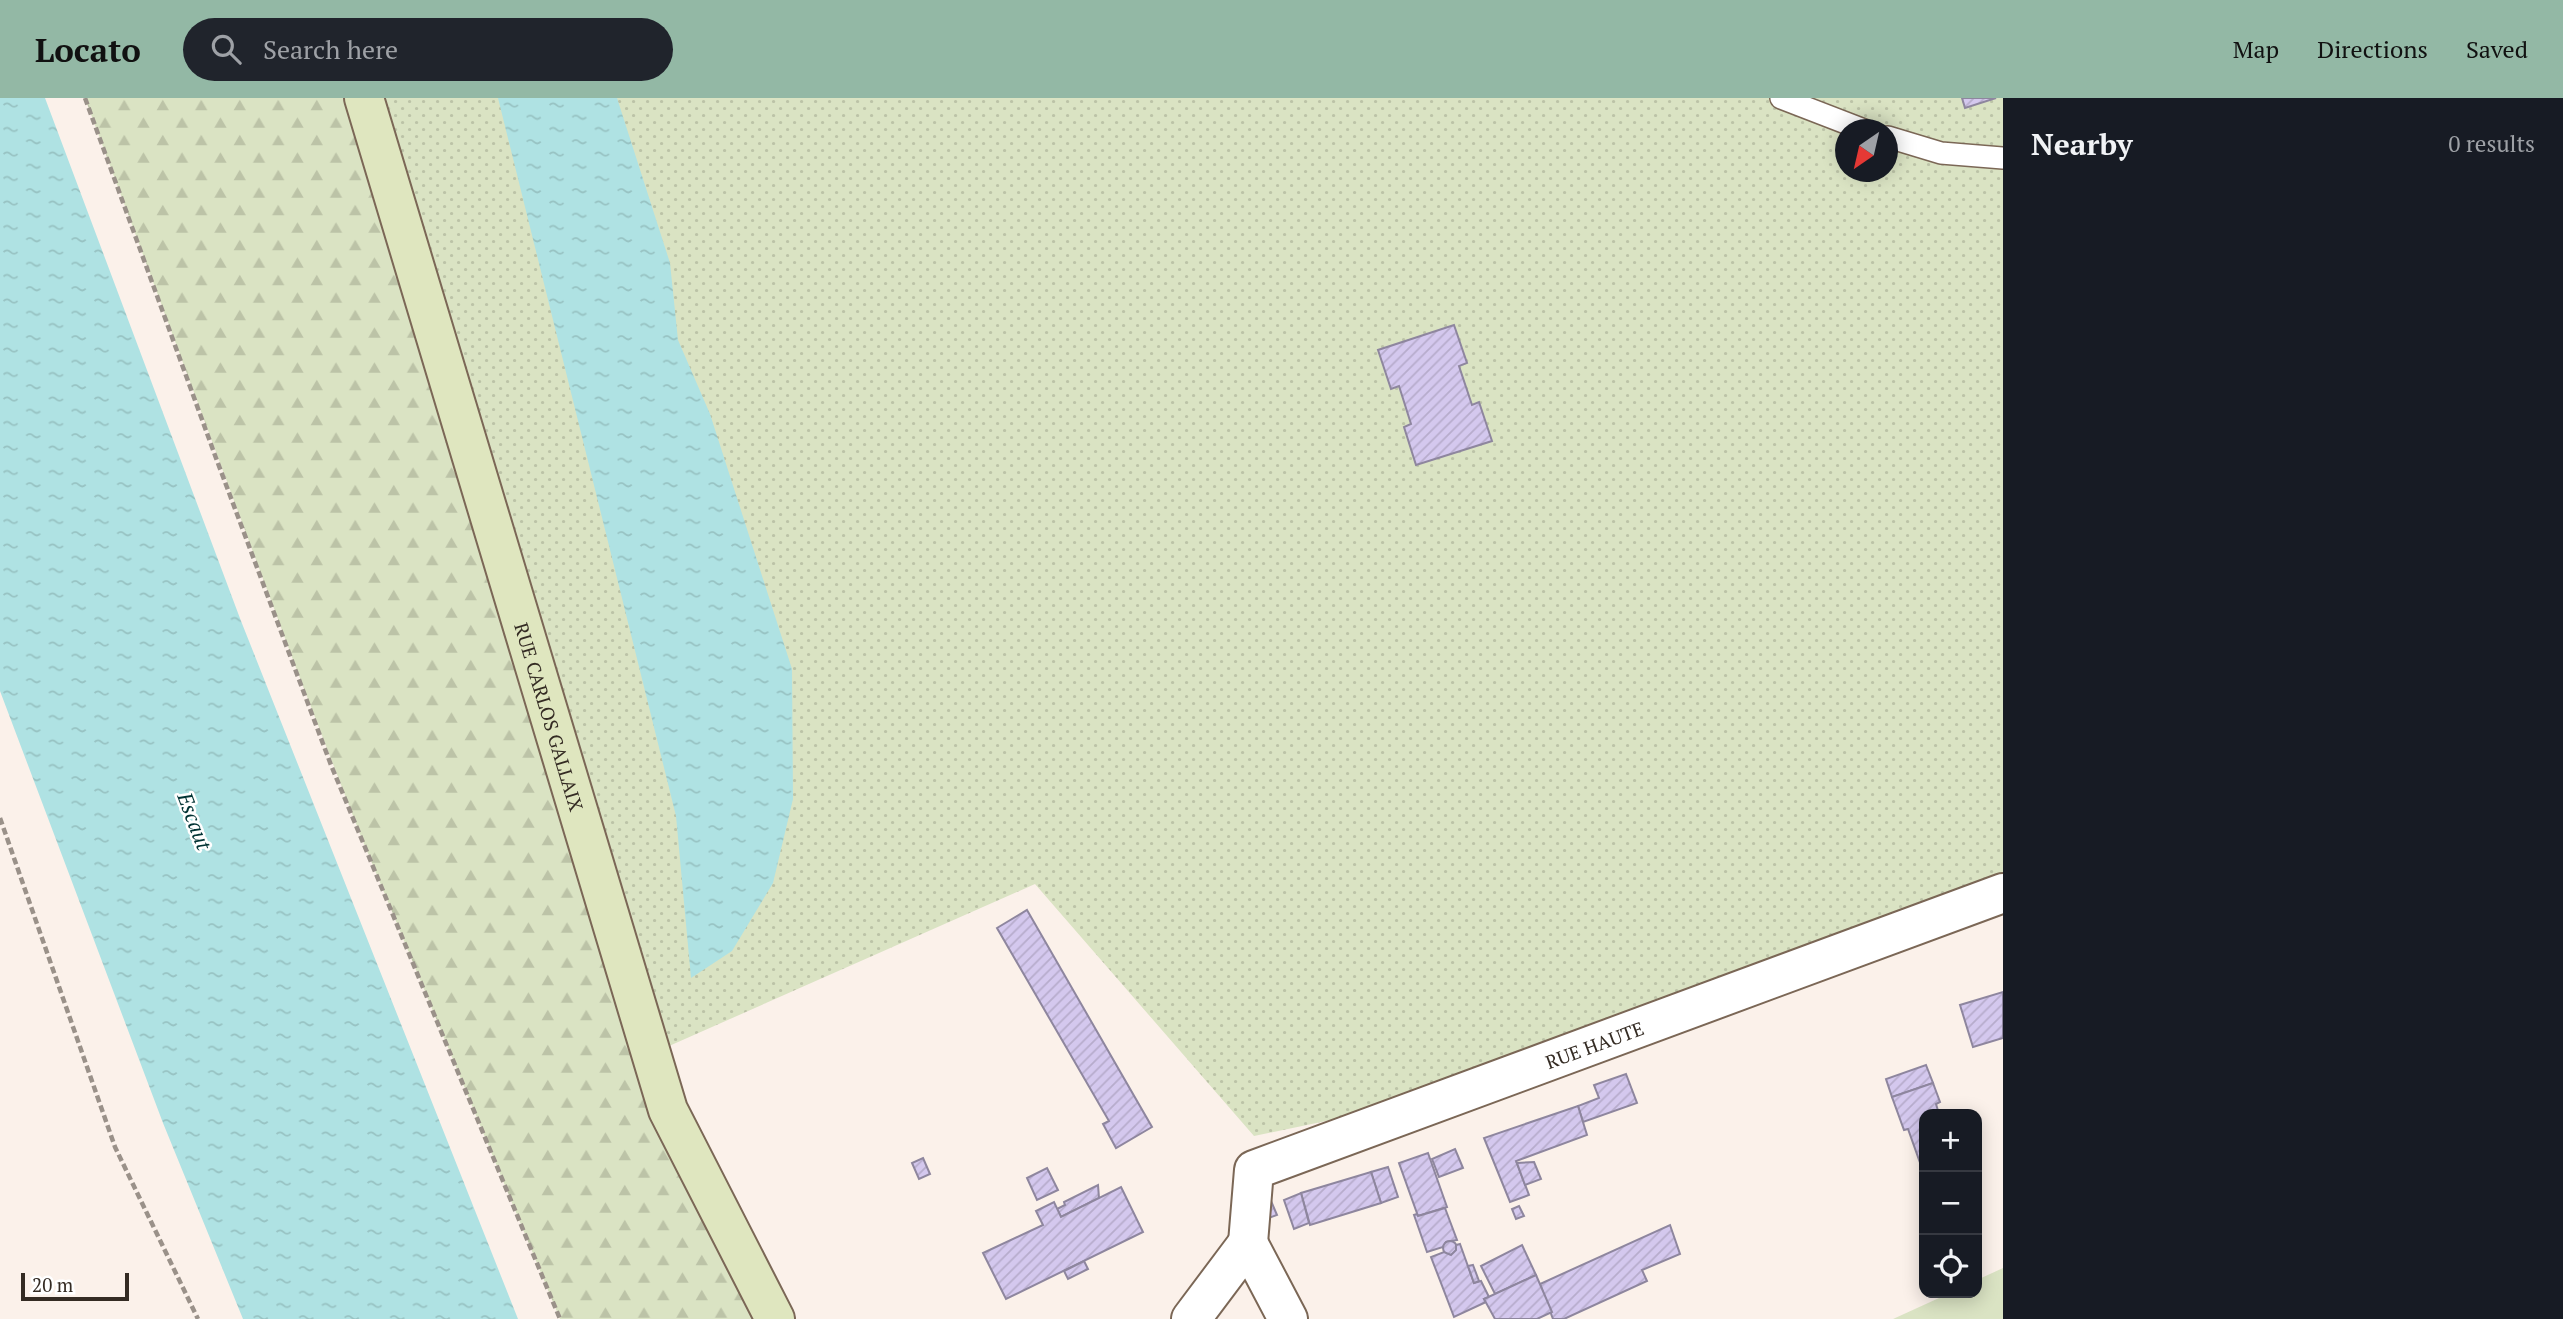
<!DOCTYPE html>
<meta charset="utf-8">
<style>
:root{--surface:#171b24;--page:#20242c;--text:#f1f3f6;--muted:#9ea1a6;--line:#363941;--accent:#93b8a5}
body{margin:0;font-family:"PT Serif",serif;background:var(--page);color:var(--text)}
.controls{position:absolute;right:21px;bottom:21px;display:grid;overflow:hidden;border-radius:14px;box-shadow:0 4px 18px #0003}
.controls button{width:63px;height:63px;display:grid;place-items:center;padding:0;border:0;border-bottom:2px solid var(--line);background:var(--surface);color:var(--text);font:35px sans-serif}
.compass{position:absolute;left:1835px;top:21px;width:63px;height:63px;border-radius:50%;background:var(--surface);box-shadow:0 4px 18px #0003;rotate:214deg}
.scale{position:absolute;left:21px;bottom:18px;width:108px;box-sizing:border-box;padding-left:7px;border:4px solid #342b23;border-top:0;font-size:19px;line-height:24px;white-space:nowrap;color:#342b23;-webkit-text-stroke:5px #fff;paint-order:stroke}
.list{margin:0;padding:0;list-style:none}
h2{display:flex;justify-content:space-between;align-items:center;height:91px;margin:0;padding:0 28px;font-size:30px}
h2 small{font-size:23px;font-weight:400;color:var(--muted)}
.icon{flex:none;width:38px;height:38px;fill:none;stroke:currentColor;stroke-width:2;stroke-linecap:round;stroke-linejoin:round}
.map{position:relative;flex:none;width:2003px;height:1221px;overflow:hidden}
header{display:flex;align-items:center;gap:42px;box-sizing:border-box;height:98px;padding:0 35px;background:var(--accent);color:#111}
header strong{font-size:33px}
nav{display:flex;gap:38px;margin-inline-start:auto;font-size:24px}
.search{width:490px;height:63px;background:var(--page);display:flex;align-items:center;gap:18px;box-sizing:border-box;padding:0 24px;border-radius:38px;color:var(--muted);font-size:26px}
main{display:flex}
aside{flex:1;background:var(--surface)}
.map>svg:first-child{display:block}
</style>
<header>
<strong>Locato</strong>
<div class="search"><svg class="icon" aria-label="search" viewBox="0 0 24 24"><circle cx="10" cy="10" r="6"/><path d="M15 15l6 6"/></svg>Search here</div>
<nav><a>Map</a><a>Directions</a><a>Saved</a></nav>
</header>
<main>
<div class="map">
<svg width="2003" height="1221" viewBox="0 0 2003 1221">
<defs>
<pattern id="forest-firs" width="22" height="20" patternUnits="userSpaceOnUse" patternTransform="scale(1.75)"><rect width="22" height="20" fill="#dae3c3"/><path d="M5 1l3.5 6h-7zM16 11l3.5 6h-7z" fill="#bcc3a7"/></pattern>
<pattern id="park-dots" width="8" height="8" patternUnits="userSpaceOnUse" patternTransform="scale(1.75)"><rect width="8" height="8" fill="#dae3c3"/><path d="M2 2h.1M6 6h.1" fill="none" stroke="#bcc3a7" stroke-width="1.8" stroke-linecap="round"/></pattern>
<pattern id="water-ripples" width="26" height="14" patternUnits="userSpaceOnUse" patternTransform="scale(1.75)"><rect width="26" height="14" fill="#afe2e3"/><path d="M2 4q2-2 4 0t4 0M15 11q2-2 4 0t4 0" fill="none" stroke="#97c2c2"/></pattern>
<pattern id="building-hatch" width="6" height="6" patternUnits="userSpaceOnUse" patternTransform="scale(1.75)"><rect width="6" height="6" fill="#d4c8ee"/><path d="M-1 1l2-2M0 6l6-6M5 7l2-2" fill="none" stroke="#b7accc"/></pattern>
</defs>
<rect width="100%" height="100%" fill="#fbf1ea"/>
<path fill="#dae3c3" d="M 2003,1170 L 2003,1221 L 1893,1221 L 1950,1195 L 1977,1195 L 1977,1182 Z"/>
<path fill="url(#forest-firs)" d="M 85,0 L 364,0 L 668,1012 L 775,1221 L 560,1221 L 360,736 L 296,570 Z"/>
<path fill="url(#park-dots)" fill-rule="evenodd" d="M 365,0 L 2003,0 L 2003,795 L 1464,994 L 1254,1038 L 1035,786 L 651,956 ZM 1846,32 L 1888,32 L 1888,74 L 1846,74 Z"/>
<g fill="url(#water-ripples)">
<path d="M 0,0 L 45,0 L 241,523 L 518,1221 L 243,1221 L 163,1025 L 0,593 Z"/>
<path d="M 498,0 L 617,0 L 670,165 L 678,242 L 710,316 L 792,571 L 793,701 L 773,785 L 732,853 L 691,880 L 676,718 Z"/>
</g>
<g fill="url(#building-hatch)" stroke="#8e869e" stroke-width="2">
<path d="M 1962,0 L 1996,0 L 1965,10 Z"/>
<path d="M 1454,227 L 1467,265 L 1459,268 L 1472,307 L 1479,304 L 1492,343 L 1416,367 L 1404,329 L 1411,326 L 1399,288 L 1391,291 L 1378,252 Z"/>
<path d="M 1027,812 L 1152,1029 L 1116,1050 L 1103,1026 L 1109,1023 L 997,830 Z"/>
<path d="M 2003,894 L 2003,940 L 1973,949 L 1960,907 Z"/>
<path d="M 1926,967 L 1933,985 L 1892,999 L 1886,981 Z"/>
<path d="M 1626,976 L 1637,1005 L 1583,1024 L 1578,1008 L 1599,1000 L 1594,987 Z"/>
<path d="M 1933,985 L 1940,1004 L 1936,1006 L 1939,1016 L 1924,1016 L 1924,1076 L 1908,1031 L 1904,1032 L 1892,999 Z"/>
<path d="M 1578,1008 L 1587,1037 L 1516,1063 L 1529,1097 L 1510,1104 L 1484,1040 Z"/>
<path d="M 1455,1051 L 1463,1070 L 1439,1079 L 1432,1061 Z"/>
<path d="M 1428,1055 L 1447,1109 L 1418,1118 L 1399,1065 Z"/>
<path d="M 923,1060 L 930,1076 L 919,1081 L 912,1065 Z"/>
<path d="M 1534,1064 L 1541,1081 L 1525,1087 L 1517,1065 Z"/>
<path d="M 1388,1069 L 1398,1099 L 1381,1105 L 1371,1074 Z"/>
<path d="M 1047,1070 L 1058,1092 L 1037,1102 L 1027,1080 Z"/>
<path d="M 1371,1074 L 1381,1105 L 1310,1127 L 1301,1095 Z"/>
<path d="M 1098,1087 L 1099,1100 L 1061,1119 L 1057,1111 L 1065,1107 L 1064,1104 Z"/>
<path d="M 1121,1089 L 1143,1134 L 1006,1201 L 983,1155 L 1043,1127 L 1036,1113 L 1054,1104 L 1061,1119 Z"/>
<path d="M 1301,1095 L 1309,1125 L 1294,1131 L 1284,1102 Z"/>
<path d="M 1271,1103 L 1277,1117 L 1266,1121 L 1260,1107 Z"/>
<path d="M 1519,1108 L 1524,1118 L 1516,1121 L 1512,1111 Z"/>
<path d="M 1445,1110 L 1457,1142 L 1446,1144 L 1443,1149 L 1427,1154 L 1414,1117 L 1417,1116 L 1418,1118 Z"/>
<path d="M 1670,1127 L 1680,1156 L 1642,1172 L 1647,1183 L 1564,1221 L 1553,1221 L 1540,1186 Z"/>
<circle cx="1450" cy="1150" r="7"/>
<path d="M 1460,1146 L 1474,1185 L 1481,1183 L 1489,1199 L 1484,1201 L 1486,1204 L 1454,1219 L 1431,1159 L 1444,1154 L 1451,1157 L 1456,1152 L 1456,1147 Z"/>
<path d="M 1522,1147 L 1536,1177 L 1495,1196 L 1481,1168 Z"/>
<path d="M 1084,1163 L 1088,1171 L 1068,1181 L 1064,1173 Z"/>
<path d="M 1473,1167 L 1479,1183 L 1474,1185 L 1468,1168 Z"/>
<path d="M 1536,1177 L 1552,1214 L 1537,1221 L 1495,1221 L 1484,1201 Z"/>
</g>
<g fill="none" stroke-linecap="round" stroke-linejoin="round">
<g stroke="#7b6756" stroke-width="24">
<g id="lane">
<path d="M 1781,0 L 1864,32"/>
<path d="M 1888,39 L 1941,55 L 2003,60"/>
</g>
</g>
<g stroke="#7b6756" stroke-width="42">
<g id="street">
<path id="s1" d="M 1248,1145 L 1254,1072 L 2003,795"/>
<path d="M 1248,1145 L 1288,1221"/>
<path d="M 1191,1221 L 1248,1145"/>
</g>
</g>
<g stroke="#7b6756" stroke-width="42">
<g id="secondary">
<path id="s2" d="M 364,0 L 668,1012 L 775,1221"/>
</g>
</g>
<g stroke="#9a9189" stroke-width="4.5" stroke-dasharray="7 3.5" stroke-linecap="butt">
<path d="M 85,0 L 216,360 L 331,667 L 560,1221"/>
<path d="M 0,720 L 115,1049 L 198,1221"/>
</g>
<use href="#lane" stroke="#fff" stroke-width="21"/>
<use href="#street" stroke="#fff" stroke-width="38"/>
<use href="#secondary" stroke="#dfe6bf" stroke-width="38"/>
</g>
<g text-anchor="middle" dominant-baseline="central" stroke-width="5" stroke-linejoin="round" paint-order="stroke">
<g font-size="19" fill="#342b23" stroke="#fff">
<text stroke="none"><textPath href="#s2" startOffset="646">RUE CARLOS GALLAIX</textPath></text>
<text stroke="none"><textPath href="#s1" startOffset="436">RUE HAUTE</textPath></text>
</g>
<g font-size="21" font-style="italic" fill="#003334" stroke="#fff">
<text transform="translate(195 723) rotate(69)">Escaut</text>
</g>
</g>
</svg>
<div class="controls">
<button>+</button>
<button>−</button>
<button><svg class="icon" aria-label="locate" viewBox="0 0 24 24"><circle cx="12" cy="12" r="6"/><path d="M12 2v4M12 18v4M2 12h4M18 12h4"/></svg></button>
</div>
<svg class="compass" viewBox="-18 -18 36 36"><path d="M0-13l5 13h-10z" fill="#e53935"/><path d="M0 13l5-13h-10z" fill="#9ea1a6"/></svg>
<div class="scale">20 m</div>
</div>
<aside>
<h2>Nearby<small>0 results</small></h2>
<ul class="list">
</ul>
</aside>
</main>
